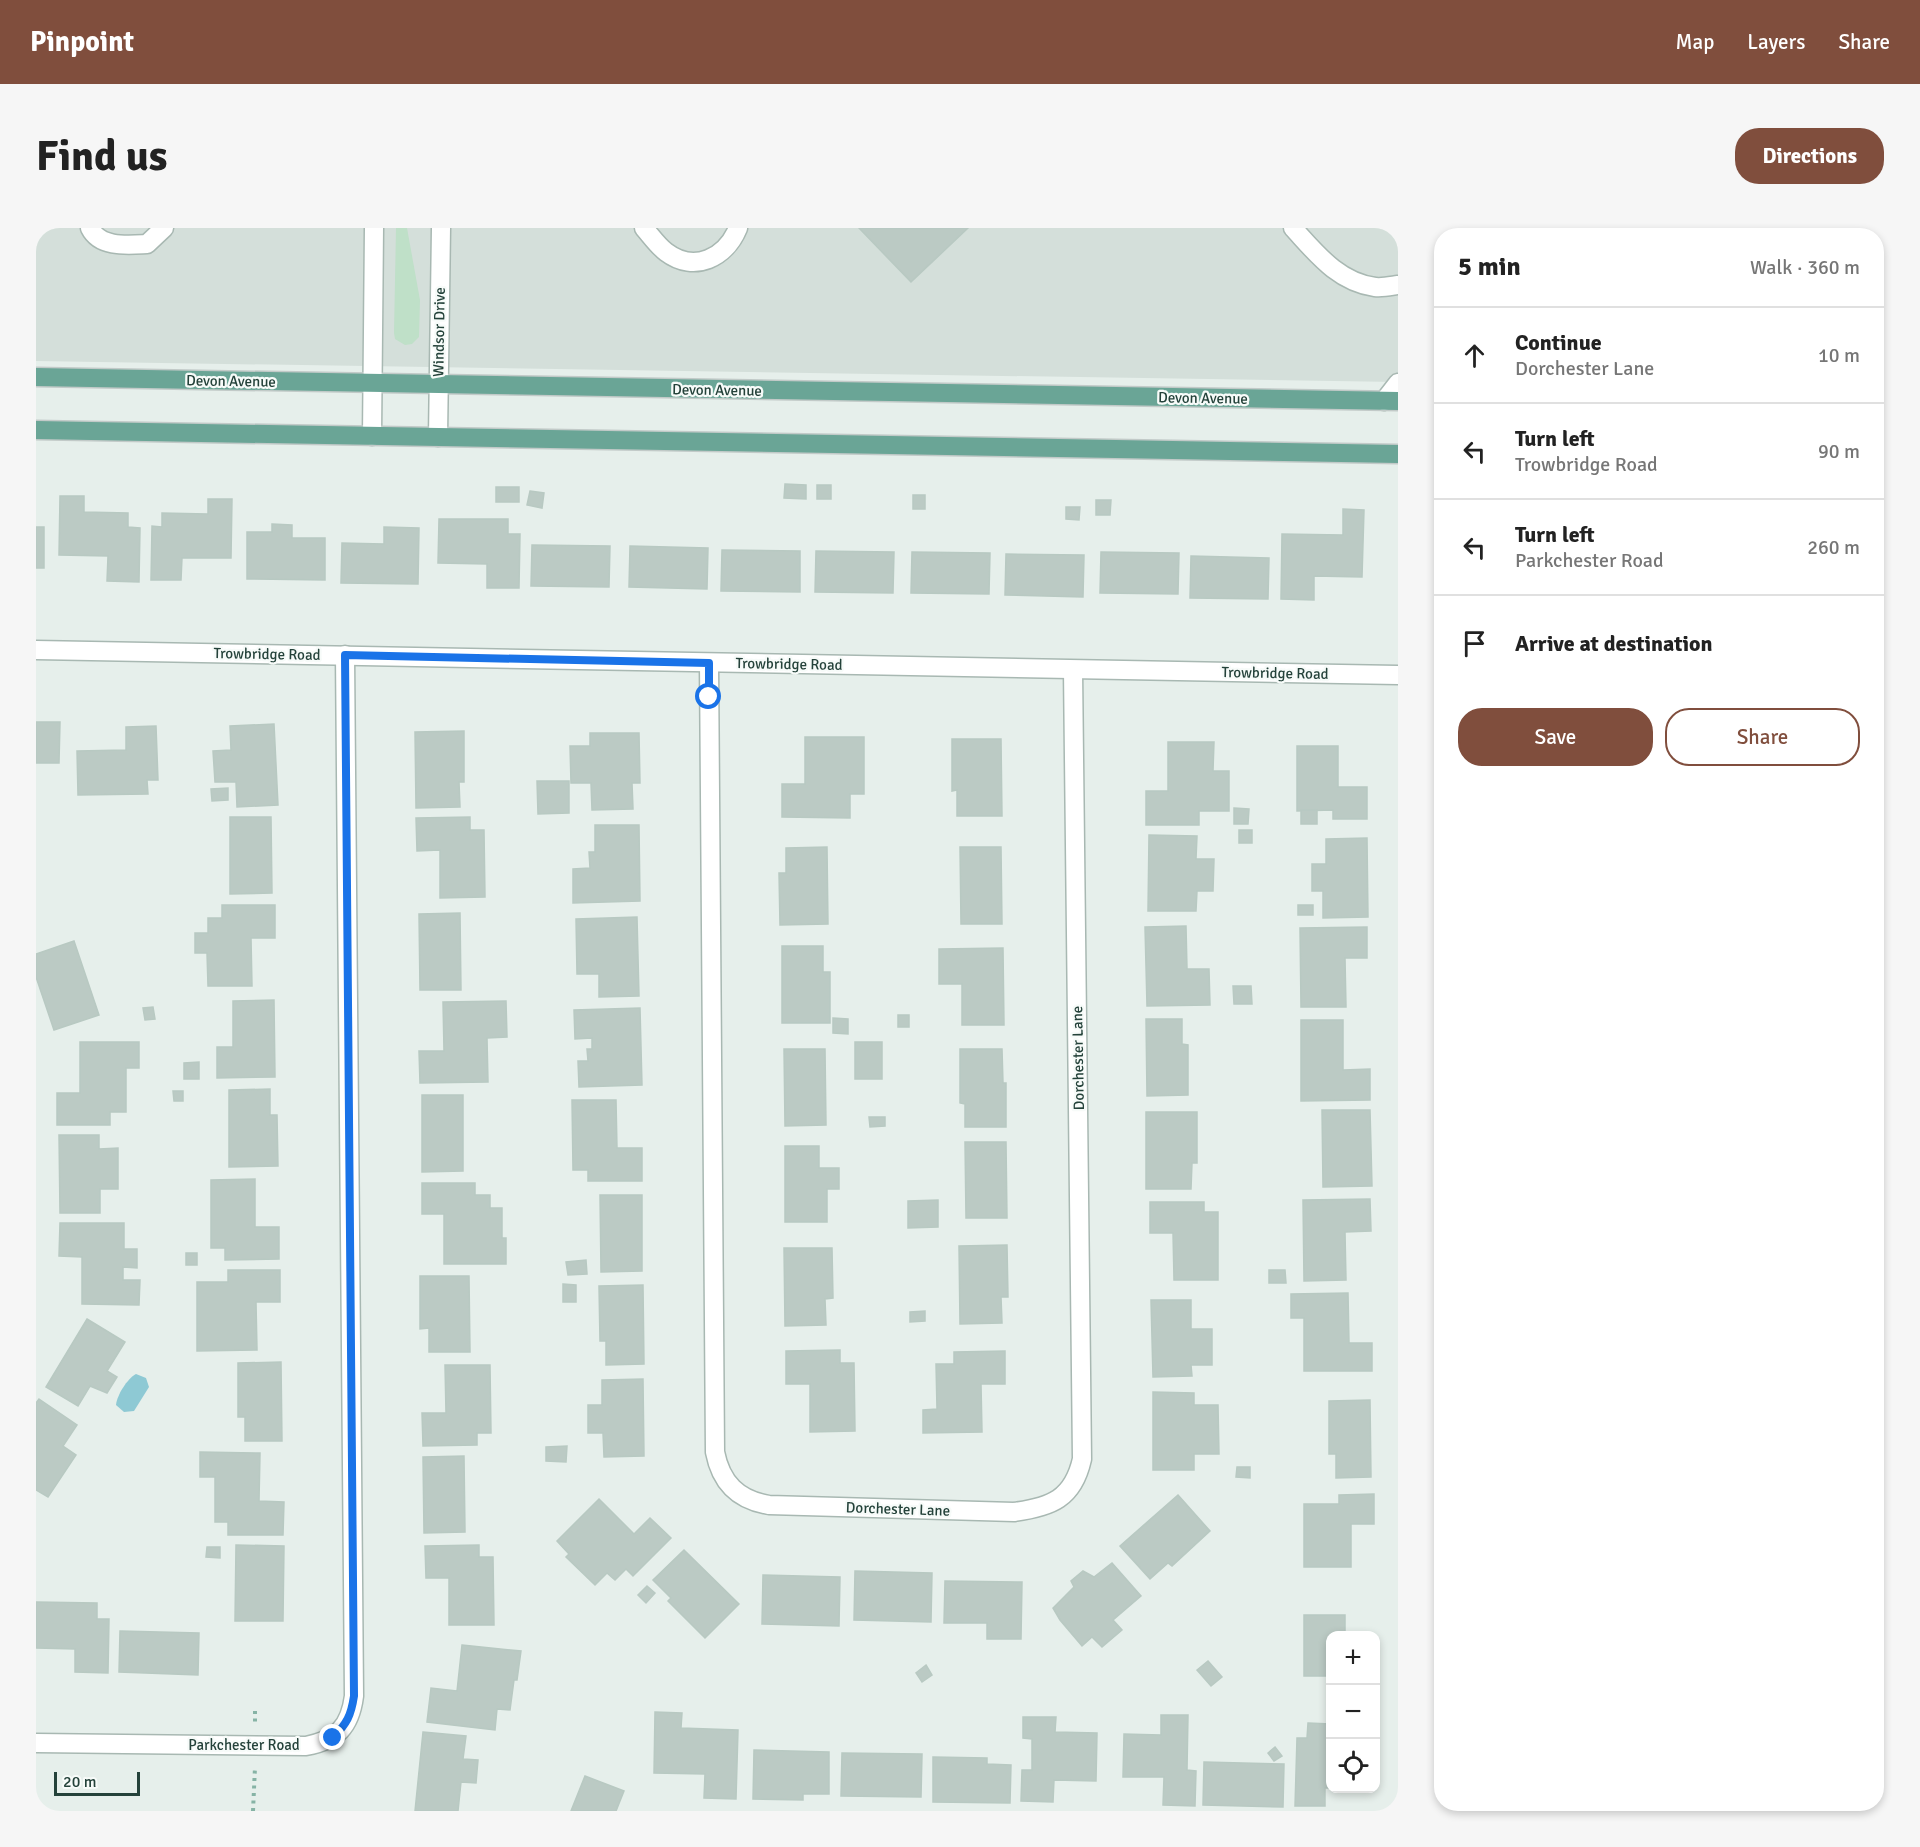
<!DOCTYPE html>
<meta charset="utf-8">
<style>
:root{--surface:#fff;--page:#f6f6f6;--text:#222;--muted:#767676;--line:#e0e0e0;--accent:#804e3d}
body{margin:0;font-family:Signika,sans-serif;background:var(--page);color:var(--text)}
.controls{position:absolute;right:18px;bottom:18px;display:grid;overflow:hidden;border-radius:12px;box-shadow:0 3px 9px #0003}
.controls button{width:54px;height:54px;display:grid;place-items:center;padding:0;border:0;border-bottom:2px solid var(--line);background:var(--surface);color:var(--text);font:30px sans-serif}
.scale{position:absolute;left:18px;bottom:15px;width:86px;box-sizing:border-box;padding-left:6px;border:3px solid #24423a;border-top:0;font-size:16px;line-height:21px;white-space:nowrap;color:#24423a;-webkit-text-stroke:4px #f7fbf9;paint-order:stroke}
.stop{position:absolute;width:18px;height:18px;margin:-14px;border:4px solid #1a73e8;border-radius:50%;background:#fff}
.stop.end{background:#1a73e8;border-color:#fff;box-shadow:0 2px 6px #0008}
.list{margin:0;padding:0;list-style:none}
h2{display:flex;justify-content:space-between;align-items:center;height:78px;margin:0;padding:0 24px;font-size:26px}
h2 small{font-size:20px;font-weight:400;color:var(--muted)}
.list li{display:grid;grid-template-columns:39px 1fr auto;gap:18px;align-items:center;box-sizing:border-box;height:96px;padding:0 24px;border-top:2px solid var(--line)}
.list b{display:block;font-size:22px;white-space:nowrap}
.list p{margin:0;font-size:20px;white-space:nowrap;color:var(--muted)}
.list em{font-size:20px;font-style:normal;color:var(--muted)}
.actions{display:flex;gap:12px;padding:18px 24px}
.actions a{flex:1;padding:14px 0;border:2px solid var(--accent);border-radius:24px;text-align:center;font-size:21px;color:var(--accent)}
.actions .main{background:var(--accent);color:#fff}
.icon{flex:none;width:33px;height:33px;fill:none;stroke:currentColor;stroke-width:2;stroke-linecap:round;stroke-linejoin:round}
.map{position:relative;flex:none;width:1362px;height:1583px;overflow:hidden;border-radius:24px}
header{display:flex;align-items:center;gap:36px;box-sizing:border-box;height:84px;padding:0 30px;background:var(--accent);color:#fff}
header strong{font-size:28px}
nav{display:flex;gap:33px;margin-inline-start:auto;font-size:21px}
.intro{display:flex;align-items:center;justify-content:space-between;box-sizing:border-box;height:144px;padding:0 36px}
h1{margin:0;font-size:42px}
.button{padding:15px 27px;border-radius:24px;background:var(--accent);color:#fff;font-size:21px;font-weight:700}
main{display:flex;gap:36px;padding:0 36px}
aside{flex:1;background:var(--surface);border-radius:24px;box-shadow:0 3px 9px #0003}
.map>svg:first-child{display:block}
</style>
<header>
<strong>Pinpoint</strong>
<nav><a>Map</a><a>Layers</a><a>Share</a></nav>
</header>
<div class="intro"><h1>Find us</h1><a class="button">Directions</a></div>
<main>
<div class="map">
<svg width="1362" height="1583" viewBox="0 0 1362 1583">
<rect width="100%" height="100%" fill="#e6efeb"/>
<path fill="#d4dfda" d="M 0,0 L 1362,0 L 1362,154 L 0,133 Z"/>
<path fill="#bfe0c8" d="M 360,0 L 371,0 L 384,72 L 383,109 L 376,116 L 369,117 L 359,111 L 358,105 Z"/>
<path fill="#8ec9d4" d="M 100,1146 L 110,1150 L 113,1159 L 98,1183 L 88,1184 L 80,1177 C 81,1167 91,1151 100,1146 Z"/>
<g fill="#bbcac4" stroke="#b8c9c2" stroke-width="1.5">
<path d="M 823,0 L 932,0 L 875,54 Z"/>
<path d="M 749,256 L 770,257 L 770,271 L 748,270 Z"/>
<rect x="781" y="257" width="14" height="14"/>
<rect x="460" y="259" width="23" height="15"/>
<path d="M 494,263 L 508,265 L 506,280 L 491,277 Z"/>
<rect x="877" y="267" width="12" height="14"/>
<path d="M 24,268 L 48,268 L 48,284 L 92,285 L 92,299 L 104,300 L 103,354 L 71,353 L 72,328 L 23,327 Z"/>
<path d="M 172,271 L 196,271 L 195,330 L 146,330 L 145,352 L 115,352 L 116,298 L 126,299 L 126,285 L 172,286 Z"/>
<path d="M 1060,272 L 1075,272 L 1074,287 L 1060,287 Z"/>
<path d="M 1030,279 L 1044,279 L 1043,292 L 1030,291 Z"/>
<path d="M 1307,281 L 1328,282 L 1326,349 L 1278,348 L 1278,372 L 1245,371 L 1246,306 L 1307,307 Z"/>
<path d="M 403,291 L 472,291 L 472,306 L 484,306 L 483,360 L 451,360 L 451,336 L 402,335 Z"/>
<path d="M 236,296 L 256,297 L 256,310 L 289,310 L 289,352 L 211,351 L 211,304 L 236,304 Z"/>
<rect x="0" y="299" width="8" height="41"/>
<path d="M 348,299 L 383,300 L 382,356 L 305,355 L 306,315 L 348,316 Z"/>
<path d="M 496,317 L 574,318 L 573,359 L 495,358 Z"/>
<path d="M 594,318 L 672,320 L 671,361 L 593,359 Z"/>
<path d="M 686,322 L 764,323 L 764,364 L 685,363 Z"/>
<path d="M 780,323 L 858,324 L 857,365 L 779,364 Z"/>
<path d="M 876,324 L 954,325 L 953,366 L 875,365 Z"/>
<path d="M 1065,324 L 1143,325 L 1142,366 L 1064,365 Z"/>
<path d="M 970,326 L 1048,327 L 1047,369 L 969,367 Z"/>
<path d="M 1155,328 L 1233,330 L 1232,371 L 1154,370 Z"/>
<path d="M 0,494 L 24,494 L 23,535 L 0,535 Z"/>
<path d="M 238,496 L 242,577 L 201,579 L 200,554 L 179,554 L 177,523 L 195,522 L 194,498 Z"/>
<path d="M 120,498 L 122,552 L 111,552 L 112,566 L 42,567 L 41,523 L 90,522 L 90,499 Z"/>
<path d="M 428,503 L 428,554 L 423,554 L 424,579 L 380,580 L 379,504 Z"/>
<path d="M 554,505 L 603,505 L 604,555 L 596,555 L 597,581 L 556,582 L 555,555 L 535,555 L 534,518 L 554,518 Z"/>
<path d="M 769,509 L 828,509 L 828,566 L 814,566 L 814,590 L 746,589 L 746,556 L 769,556 Z"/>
<path d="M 916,511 L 965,511 L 966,588 L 921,588 L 921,562 L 916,563 Z"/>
<path d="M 1132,514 L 1178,514 L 1177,543 L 1193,543 L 1193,583 L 1163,583 L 1163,597 L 1110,597 L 1110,563 L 1132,563 Z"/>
<path d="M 1261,518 L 1302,518 L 1302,559 L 1331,559 L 1331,591 L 1297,591 L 1297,582 L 1261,583 Z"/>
<path d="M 501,553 L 533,553 L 533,585 L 502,586 Z"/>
<path d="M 192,560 L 192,572 L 176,573 L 175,561 Z"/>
<path d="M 1198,580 L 1213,581 L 1212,596 L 1198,596 Z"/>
<rect x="1265" y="582" width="16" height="14"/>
<path d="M 194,589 L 235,589 L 236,665 L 194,666 Z"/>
<path d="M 434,589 L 434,602 L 448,602 L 449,669 L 404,670 L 404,622 L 381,623 L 380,590 Z"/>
<path d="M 559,597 L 603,597 L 604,673 L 537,675 L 537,641 L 554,640 L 553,624 L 559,624 Z"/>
<rect x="1203" y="602" width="13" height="13"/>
<path d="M 1113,607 L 1161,608 L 1160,631 L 1178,631 L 1177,663 L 1161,663 L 1160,683 L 1112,683 Z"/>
<path d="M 1331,610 L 1332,689 L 1287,690 L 1287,663 L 1276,663 L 1276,636 L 1290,636 L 1290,611 Z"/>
<path d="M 791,619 L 792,696 L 744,697 L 743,645 L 750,645 L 750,620 Z"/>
<path d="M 924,619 L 965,619 L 966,696 L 925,696 Z"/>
<path d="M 186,677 L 239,677 L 239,710 L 215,710 L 216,758 L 172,758 L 171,725 L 159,725 L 159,705 L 172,705 L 172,690 L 186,690 Z"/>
<rect x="1262" y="677" width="15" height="10"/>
<path d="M 424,685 L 425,762 L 384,762 L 383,686 Z"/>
<path d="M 601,689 L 603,768 L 563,769 L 563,746 L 541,746 L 540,691 Z"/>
<path d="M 1150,698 L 1151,741 L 1173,741 L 1174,777 L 1111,778 L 1109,699 Z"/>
<path d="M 1331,699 L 1331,730 L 1309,730 L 1310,779 L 1265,779 L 1264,700 Z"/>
<path d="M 38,713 L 63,787 L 18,802 L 0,749 L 0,726 Z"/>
<path d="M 746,718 L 787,718 L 787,744 L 794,744 L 794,795 L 746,795 Z"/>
<path d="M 967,720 L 968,797 L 926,797 L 926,756 L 903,756 L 903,721 Z"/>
<path d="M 1197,758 L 1215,758 L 1216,776 L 1198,776 Z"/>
<path d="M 238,772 L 239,849 L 181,850 L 181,819 L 197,819 L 197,773 Z"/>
<path d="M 470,773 L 471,809 L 451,810 L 452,854 L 384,855 L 383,823 L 408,823 L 407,774 Z"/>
<path d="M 117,779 L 119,791 L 109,792 L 107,780 Z"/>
<path d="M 604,780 L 606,857 L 543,859 L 542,833 L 552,833 L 551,821 L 556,821 L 556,810 L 539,811 L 538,782 Z"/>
<rect x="862" y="787" width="11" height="12"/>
<path d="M 797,790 L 812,791 L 812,806 L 797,805 Z"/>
<path d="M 1110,791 L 1146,791 L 1146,816 L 1152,817 L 1152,867 L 1111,868 Z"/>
<path d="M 1265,792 L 1307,792 L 1307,842 L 1334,841 L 1334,872 L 1265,873 Z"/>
<path d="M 44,814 L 103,814 L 103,840 L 90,840 L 90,884 L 74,884 L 74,897 L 21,897 L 21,865 L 44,865 Z"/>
<rect x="819" y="814" width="27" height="37"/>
<path d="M 748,821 L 789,821 L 790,897 L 749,898 Z"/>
<path d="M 924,821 L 966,821 L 967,855 L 970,855 L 970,899 L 929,899 L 929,876 L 924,875 Z"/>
<path d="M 163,834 L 163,851 L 148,851 L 148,835 Z"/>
<path d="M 234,861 L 234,887 L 241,887 L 242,938 L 193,939 L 193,862 Z"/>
<path d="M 137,863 L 147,863 L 147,873 L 138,873 Z"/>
<path d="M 386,867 L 427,867 L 427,943 L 386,944 Z"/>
<path d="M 536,872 L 580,872 L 581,920 L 606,920 L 606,953 L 552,953 L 552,942 L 537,942 Z"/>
<path d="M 1286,882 L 1334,882 L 1336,958 L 1287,959 Z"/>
<path d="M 1110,884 L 1161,884 L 1161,935 L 1156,935 L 1155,961 L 1110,961 Z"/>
<path d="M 833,889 L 849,889 L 849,898 L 834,899 Z"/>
<path d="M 23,907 L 63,907 L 63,921 L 82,920 L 82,961 L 64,961 L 64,985 L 24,985 Z"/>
<path d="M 929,914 L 970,914 L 971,990 L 930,990 Z"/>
<path d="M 749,918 L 783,918 L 783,940 L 803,940 L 803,961 L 791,961 L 791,994 L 749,994 Z"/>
<path d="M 219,951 L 219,999 L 243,999 L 243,1031 L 189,1032 L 189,1020 L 175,1020 L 175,952 Z"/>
<path d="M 386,955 L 439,955 L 439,967 L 454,967 L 454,980 L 466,980 L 466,1010 L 470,1010 L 470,1036 L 408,1036 L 408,986 L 386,986 Z"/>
<path d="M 564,967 L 606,967 L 606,1043 L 565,1044 Z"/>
<path d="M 1334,971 L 1335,1003 L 1309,1004 L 1310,1052 L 1268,1053 L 1267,972 Z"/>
<path d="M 902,972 L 902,999 L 872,1000 L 872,973 Z"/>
<path d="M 1114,974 L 1168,974 L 1168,984 L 1182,984 L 1182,1052 L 1138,1052 L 1137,1005 L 1114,1005 Z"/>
<path d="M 24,995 L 88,995 L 88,1021 L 101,1021 L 101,1040 L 87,1039 L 87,1052 L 104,1052 L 103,1077 L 46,1076 L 46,1029 L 23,1028 Z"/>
<path d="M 971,1017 L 972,1069 L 965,1069 L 966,1095 L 924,1096 L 923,1018 Z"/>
<path d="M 748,1020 L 796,1020 L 797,1070 L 789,1071 L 790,1097 L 749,1098 Z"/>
<rect x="150" y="1025" width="11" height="12"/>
<path d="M 550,1032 L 551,1046 L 532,1047 L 530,1034 Z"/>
<path d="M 192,1042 L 244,1042 L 244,1074 L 220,1074 L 221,1122 L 161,1123 L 161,1054 L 192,1054 Z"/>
<path d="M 1233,1042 L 1249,1042 L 1250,1055 L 1233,1055 Z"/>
<path d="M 384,1048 L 433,1048 L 434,1124 L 393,1124 L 393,1100 L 384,1101 Z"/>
<path d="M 527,1056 L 540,1057 L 540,1074 L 527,1074 Z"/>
<path d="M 607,1057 L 608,1136 L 570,1137 L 570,1113 L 564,1113 L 563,1058 Z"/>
<path d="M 1312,1065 L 1313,1115 L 1336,1115 L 1336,1143 L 1268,1143 L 1268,1090 L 1255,1090 L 1255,1066 Z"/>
<path d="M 1115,1072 L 1155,1072 L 1155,1101 L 1176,1101 L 1176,1137 L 1155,1137 L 1156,1148 L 1117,1149 Z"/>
<path d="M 889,1083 L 889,1093 L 874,1094 L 874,1084 Z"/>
<path d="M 51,1091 L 89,1114 L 71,1143 L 81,1149 L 71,1165 L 54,1158 L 42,1178 L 10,1159 Z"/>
<path d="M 804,1122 L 804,1135 L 818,1135 L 819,1203 L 774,1204 L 774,1156 L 750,1156 L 750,1123 Z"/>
<path d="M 969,1123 L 969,1156 L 945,1156 L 946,1204 L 887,1205 L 887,1182 L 901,1181 L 900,1136 L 918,1136 L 918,1124 Z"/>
<path d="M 245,1134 L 246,1213 L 209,1213 L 209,1189 L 202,1189 L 202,1135 Z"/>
<path d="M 409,1137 L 454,1137 L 455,1205 L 441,1205 L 441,1217 L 387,1218 L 386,1185 L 410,1185 Z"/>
<path d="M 607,1151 L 608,1228 L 568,1229 L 567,1205 L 552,1205 L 552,1177 L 566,1177 L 566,1152 Z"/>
<path d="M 1117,1164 L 1158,1165 L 1158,1177 L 1182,1177 L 1183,1226 L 1158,1226 L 1158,1242 L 1117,1242 Z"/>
<path d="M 3,1171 L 41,1197 L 27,1218 L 40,1227 L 12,1269 L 0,1262 L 0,1175 Z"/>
<path d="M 1334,1172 L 1335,1249 L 1300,1250 L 1300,1226 L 1293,1226 L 1293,1173 Z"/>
<path d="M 531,1218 L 530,1234 L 510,1233 L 510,1219 Z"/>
<path d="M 164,1224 L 224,1225 L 223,1273 L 248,1274 L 247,1307 L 192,1307 L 192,1294 L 179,1294 L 179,1249 L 164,1249 Z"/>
<path d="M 428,1228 L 429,1304 L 388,1305 L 387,1229 Z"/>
<path d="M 1201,1239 L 1214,1239 L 1214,1250 L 1200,1249 Z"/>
<path d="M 1338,1266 L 1338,1296 L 1315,1296 L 1315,1339 L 1268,1339 L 1268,1276 L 1303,1276 L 1303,1267 Z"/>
<path d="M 1142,1267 L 1174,1303 L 1136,1338 L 1132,1335 L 1114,1351 L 1084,1318 Z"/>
<path d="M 563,1271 L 598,1306 L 614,1290 L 635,1310 L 597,1348 L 590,1341 L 579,1352 L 571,1345 L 559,1357 L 530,1329 L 533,1326 L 521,1313 Z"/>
<path d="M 200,1317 L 248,1318 L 247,1393 L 199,1393 Z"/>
<path d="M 443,1317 L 443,1329 L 457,1329 L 458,1397 L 413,1397 L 413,1350 L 390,1350 L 389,1318 Z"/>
<path d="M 171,1319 L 184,1319 L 184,1330 L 170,1329 Z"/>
<path d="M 648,1322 L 703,1376 L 669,1410 L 632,1373 L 635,1370 L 617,1352 Z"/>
<path d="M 1076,1335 L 1105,1368 L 1077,1392 L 1086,1402 L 1066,1419 L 1056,1409 L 1046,1418 L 1024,1392 L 1017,1380 L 1038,1359 L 1035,1353 L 1047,1343 L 1058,1349 Z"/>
<path d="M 819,1343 L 896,1345 L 895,1394 L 818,1392 Z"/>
<path d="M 727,1347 L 804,1349 L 803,1398 L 726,1396 Z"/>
<path d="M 909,1353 L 986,1354 L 985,1411 L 951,1411 L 951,1395 L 908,1395 Z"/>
<path d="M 611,1358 L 619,1365 L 610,1375 L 602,1367 Z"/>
<path d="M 0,1374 L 61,1375 L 61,1391 L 73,1391 L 72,1445 L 39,1444 L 39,1421 L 0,1420 Z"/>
<path d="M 1268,1387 L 1309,1387 L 1309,1408 L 1294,1408 L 1294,1448 L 1268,1448 Z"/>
<path d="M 84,1403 L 163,1405 L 162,1447 L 83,1444 Z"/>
<path d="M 426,1417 L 485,1423 L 481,1452 L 478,1452 L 474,1482 L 461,1481 L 459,1502 L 391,1494 L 395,1460 L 421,1463 Z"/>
<path d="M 1172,1433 L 1186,1449 L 1175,1458 L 1161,1442 Z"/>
<path d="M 890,1437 L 896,1447 L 886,1454 L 880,1445 Z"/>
<path d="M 619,1484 L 646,1485 L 645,1500 L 702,1502 L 700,1571 L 668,1570 L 669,1546 L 618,1545 Z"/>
<path d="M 1125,1487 L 1152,1487 L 1151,1542 L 1160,1543 L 1159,1578 L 1127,1577 L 1128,1549 L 1087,1549 L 1088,1506 L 1125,1507 Z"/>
<path d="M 987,1489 L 1020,1489 L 1019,1504 L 1061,1505 L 1060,1553 L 1018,1552 L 1017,1574 L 985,1573 L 986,1542 L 996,1542 L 996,1511 L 987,1510 Z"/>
<path d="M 1272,1495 L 1294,1496 L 1294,1560 L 1289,1560 L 1289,1578 L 1259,1578 L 1261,1510 L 1271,1510 Z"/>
<path d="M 387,1504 L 430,1508 L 427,1531 L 442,1532 L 440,1555 L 425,1554 L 422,1583 L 379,1583 Z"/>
<path d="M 1239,1519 L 1246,1528 L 1238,1533 L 1232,1525 Z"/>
<path d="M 718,1522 L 793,1524 L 793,1566 L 767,1566 L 767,1572 L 717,1571 Z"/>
<path d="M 806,1525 L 886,1526 L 885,1569 L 805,1568 Z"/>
<path d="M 897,1529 L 951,1530 L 951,1536 L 975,1537 L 974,1575 L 897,1574 Z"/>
<path d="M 1168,1534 L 1248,1536 L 1247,1579 L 1167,1577 Z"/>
<path d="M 549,1548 L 588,1563 L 580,1583 L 535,1583 Z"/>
</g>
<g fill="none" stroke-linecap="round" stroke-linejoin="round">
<g stroke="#a8b8b2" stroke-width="21">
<g id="minor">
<path d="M 54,0 C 64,20 91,17 111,16 L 128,0"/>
<path d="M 608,0 C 615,8 622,18 630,24 C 659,46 690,29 702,0"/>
<path d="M 1257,0 C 1280,25 1302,54 1339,59 C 1346,60 1355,58 1362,57"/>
<path d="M 1348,173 L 1362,155"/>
<path d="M 336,208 L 338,0"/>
<path d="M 402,209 L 405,0"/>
<path d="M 0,422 L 1362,447"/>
<path d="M 673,435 L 679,1224 C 685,1255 702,1272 733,1277 L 978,1284 C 1015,1279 1037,1271 1046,1231 L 1037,442"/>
<path d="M 0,1515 L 270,1518 C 301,1512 314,1499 318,1468 L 309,427"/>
</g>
</g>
<g stroke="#c2cac8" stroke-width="21">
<g id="major">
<path d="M 0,149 L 1362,173"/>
<path d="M 0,202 L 1362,226"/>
</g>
</g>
<g stroke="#86b3a5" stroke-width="4" stroke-dasharray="3 4.5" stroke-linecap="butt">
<path d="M 219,1483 L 219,1495"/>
<path d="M 217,1583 L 219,1539"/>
</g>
<use href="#minor" stroke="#fff" stroke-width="18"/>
<use href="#major" stroke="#6aa596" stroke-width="18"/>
</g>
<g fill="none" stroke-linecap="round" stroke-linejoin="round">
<path stroke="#1a73e8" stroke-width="8" d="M 297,1510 C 311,1495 315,1488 318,1468 L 309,427 L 673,435 L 673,469"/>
</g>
<g text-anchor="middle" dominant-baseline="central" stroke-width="4.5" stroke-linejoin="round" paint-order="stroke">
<g font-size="15" fill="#24423a" stroke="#f7fbf9">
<text transform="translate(403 104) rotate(-89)">Windsor Drive</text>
<text transform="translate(195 153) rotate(1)">Devon Avenue</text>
<text transform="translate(681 162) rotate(1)">Devon Avenue</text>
<text transform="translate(1167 170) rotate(1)">Devon Avenue</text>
<text transform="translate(231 426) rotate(1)">Trowbridge Road</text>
<text transform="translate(753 436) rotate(1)">Trowbridge Road</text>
<text transform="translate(1239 445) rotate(1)">Trowbridge Road</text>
<text transform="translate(1042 830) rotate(-91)">Dorchester Lane</text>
<text transform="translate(862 1281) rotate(2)">Dorchester Lane</text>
<text x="208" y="1517">Parkchester Road</text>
</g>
</g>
</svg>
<div class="controls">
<button>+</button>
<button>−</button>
<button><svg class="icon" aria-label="locate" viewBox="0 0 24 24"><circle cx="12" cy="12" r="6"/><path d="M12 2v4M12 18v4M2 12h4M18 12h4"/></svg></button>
</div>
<div class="scale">20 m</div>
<div class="stop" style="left:673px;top:469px"></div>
<div class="stop end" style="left:297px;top:1510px"></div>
</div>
<aside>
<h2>5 min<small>Walk · 360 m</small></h2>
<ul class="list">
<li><svg class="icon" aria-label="ahead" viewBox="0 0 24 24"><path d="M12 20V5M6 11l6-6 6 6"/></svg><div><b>Continue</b><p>Dorchester Lane</p></div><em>10 m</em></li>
<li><svg class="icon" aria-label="left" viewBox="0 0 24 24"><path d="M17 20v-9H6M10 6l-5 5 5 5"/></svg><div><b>Turn left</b><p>Trowbridge Road</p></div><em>90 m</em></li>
<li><svg class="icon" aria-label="left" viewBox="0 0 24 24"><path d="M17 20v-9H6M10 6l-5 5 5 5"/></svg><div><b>Turn left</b><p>Parkchester Road</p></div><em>260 m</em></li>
<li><svg class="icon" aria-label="arrive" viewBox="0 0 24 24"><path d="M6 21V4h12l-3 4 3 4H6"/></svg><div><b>Arrive at destination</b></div></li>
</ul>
<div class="actions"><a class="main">Save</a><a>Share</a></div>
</aside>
</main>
